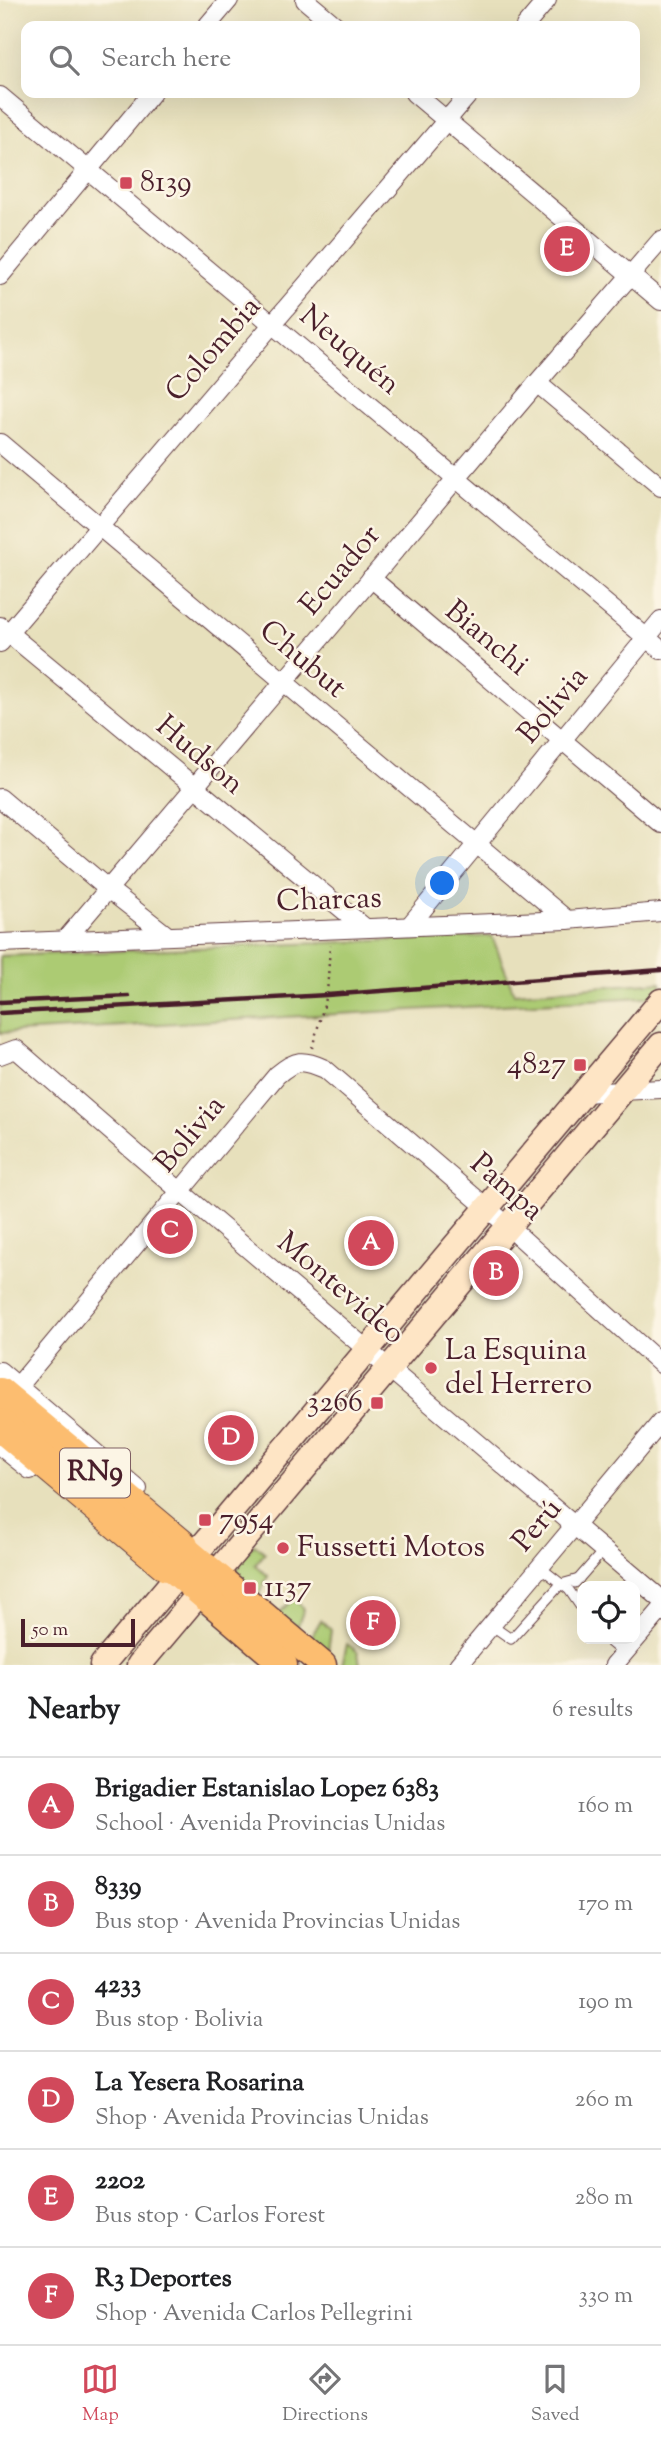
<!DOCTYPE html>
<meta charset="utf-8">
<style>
:root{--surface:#fff;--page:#f6f6f6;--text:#202124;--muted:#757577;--line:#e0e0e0;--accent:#d1495b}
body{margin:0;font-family:"Sorts Mill Goudy",serif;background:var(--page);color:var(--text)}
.controls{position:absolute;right:21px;bottom:21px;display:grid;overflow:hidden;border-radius:14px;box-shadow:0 7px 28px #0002}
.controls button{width:63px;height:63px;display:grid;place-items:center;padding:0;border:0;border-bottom:2px solid var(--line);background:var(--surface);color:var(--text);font:35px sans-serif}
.scale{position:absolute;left:21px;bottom:18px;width:114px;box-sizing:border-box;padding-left:7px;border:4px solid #4a1f2b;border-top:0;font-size:19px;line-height:24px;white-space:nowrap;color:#4a1f2b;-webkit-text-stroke:5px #fcf5e5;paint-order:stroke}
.you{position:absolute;left:443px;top:884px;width:24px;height:24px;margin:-18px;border:5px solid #fff;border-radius:50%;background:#1a73e8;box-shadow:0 0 0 10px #1a73e833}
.badge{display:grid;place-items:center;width:46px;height:46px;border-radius:50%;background:var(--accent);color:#fff;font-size:23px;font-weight:700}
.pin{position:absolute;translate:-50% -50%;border:4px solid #fff;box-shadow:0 2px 7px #0006}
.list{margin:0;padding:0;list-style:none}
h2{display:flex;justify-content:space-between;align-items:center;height:91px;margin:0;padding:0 28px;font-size:30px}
h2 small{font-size:23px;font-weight:400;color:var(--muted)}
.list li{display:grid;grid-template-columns:46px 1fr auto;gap:21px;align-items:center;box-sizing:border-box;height:98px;padding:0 28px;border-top:2px solid var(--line)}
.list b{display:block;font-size:26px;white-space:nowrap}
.list p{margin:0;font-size:23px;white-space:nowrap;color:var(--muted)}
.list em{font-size:23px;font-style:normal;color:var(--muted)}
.icon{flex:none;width:38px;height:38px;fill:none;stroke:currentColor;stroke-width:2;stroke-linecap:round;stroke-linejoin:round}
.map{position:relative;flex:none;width:661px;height:1665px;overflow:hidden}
.search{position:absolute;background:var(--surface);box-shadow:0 7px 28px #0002;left:21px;right:21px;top:21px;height:77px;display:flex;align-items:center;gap:18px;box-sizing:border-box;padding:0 24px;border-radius:14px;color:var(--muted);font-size:26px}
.sheet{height:679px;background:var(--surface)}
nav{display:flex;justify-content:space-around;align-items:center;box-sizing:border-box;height:98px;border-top:2px solid var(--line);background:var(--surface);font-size:19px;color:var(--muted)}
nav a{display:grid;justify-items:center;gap:4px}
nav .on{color:var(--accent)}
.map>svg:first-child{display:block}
</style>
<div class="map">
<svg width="661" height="1665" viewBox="0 0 661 1665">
<rect width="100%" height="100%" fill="#fcf5e5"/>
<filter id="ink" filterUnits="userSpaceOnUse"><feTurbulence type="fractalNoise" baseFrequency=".0143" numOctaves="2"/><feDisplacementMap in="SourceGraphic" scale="14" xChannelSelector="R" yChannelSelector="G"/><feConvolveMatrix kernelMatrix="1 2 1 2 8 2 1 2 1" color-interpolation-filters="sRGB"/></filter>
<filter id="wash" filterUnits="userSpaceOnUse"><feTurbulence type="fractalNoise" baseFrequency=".00686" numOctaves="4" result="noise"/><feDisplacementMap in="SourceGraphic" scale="28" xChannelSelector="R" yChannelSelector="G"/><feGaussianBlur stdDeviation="1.57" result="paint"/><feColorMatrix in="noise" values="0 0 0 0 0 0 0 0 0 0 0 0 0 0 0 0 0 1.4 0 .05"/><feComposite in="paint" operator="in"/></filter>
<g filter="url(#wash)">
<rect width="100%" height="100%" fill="#e7e0bc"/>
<g fill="#accb73" stroke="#7b754f" stroke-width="2">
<path d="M 492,936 L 514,993 L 661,982 L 661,996 L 0,1033 L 0,956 Z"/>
<path d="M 254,1544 L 265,1553 L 255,1565 L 268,1576 L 257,1598 L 233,1578 L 243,1557 Z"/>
<path d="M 294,1598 L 304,1609 L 296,1630 L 277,1615 Z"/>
<path d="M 321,1620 L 331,1630 L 327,1658 L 308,1642 Z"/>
<path d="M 347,1644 L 358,1652 L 360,1665 L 342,1665 Z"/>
</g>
</g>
<g filter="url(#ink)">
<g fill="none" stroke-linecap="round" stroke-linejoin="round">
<g stroke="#623c41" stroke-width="11">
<g id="service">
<path d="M 540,1567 L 569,1590 L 582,1609"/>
<path d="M 575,1583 L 604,1550"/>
<path d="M 491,1625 L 511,1639 L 561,1584 L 579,1579"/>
<path d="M 606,1639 L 624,1654"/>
</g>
</g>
<g stroke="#623c41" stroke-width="20">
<g id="minor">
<path d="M 305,0 L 336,26"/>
<path d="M 207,26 L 229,0"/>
<path d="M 525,26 L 547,0"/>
<path d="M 414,93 L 661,301"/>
<path d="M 0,96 L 661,650"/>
<path d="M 0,276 L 152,93"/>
<path d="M 537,383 L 661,487"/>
<path d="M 0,443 L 567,920"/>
<path d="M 371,578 L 661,824"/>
<path d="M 0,626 L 364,927"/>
<path d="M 0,643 L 470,93"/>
<path d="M 0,798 L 108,889 L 168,936"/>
<path d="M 410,925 L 661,620"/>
<path d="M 65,940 L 537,383 L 661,240"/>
<path d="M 0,943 L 567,920 L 661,912"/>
<path d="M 0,1055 L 16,1049 L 181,1192 L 661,1599"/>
<path d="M 583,1093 L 661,1089"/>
<path d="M 0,1371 L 138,1489"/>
<path d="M 18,1386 L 277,1075 C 296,1059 302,1059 325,1069 L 508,1226 L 661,1364"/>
<path d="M 0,1446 L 30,1470"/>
<path d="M 458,1665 L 661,1422"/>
<path d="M 614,1665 L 661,1610"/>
</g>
</g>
<g stroke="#623c41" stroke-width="27">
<g id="secondary">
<path d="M 102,1665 L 661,1001"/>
<path d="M 139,1665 L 661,1045"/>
</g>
</g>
<g stroke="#623c41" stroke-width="29">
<g id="primary">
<path d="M 182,1546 L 323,1665"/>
<path d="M 167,1565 L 284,1665"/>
</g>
</g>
<g stroke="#623c41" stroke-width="34">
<g id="motorway">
<path d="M 0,1394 L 182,1546"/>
<path d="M 0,1425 L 167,1565"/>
</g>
</g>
<path stroke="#623c41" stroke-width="2.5" stroke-dasharray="2 5" stroke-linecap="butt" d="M 312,1048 L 327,995 L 330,945"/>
<use href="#service" stroke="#fff" stroke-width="9"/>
<use href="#minor" stroke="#fff" stroke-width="18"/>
<use href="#secondary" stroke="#fee5c5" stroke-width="24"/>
<use href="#primary" stroke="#fcbd6f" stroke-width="26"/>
<use href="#motorway" stroke="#fcbd6f" stroke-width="32"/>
<g stroke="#4a1f2b" stroke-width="4.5">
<path d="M 0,1002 L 129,996"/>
<path d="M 0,1013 L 327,995 L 661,970"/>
</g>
</g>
</g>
<g fill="#d1495b" stroke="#fcf5e5" stroke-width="2.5">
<rect x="119" y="176" width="14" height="14" rx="3.5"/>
<rect x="573" y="1058" width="14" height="14" rx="3.5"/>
<circle cx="431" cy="1368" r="7"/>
<rect x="370" y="1396" width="14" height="14" rx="3.5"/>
<rect x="198" y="1513" width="14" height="14" rx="3.5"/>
<circle cx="283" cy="1548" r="7"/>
<rect x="243" y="1581" width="14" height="14" rx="3.5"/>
</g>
<g text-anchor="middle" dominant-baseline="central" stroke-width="5" stroke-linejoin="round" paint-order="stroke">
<rect fill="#fcf5e5" stroke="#7f5f63" stroke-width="2" x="60" y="1448.5" width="70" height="49" rx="5"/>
<g font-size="28" font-weight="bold" fill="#4a1f2b">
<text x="95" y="1473">RN9</text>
</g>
<g font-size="30" fill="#4a1f2b" stroke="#fcf5e5" text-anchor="start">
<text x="140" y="183">8139</text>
<text x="566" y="1065" text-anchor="end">4827</text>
<text x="445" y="1351">La Esquina<tspan x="445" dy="34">del Herrero</tspan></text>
<text x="363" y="1403" text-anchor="end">3266</text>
<text x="219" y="1520">7954</text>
<text x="297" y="1548">Fussetti Motos</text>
<text x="264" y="1588">1137</text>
</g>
<g font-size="30" fill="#4a1f2b" stroke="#fcf5e5">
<text transform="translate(214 350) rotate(-49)">Colombia</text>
<text transform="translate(349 351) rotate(40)">Neuquén</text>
<text transform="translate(341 571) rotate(-50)">Ecuador</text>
<text transform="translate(486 639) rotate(40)">Bianchi</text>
<text transform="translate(302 660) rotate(40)">Chubut</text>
<text transform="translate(554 706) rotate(-50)">Bolivia</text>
<text transform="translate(199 756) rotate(40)">Hudson</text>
<text transform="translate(329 901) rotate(-2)">Charcas</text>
<text transform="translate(191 1135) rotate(-50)">Bolivia</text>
<text transform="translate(506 1188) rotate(41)">Pampa</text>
<text transform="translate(340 1289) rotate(40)">Montevideo</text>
<text transform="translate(538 1526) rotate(-50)">Perú</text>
</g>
</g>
</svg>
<div class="controls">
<button><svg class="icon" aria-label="locate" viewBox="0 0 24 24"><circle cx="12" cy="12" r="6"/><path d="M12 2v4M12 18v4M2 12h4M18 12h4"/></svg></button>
</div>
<div class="scale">50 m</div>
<div class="you"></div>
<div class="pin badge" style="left:371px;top:1243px">A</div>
<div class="pin badge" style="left:496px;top:1273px">B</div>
<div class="pin badge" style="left:170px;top:1231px">C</div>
<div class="pin badge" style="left:231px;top:1438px">D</div>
<div class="pin badge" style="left:567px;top:249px">E</div>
<div class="pin badge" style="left:373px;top:1623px">F</div>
<div class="search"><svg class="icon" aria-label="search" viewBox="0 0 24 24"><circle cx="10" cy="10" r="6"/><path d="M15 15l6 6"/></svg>Search here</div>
</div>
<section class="sheet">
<h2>Nearby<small>6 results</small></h2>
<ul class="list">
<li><span class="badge">A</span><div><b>Brigadier Estanislao Lopez 6383</b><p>School · Avenida Provincias Unidas</p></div><em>160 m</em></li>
<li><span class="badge">B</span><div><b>8339</b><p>Bus stop · Avenida Provincias Unidas</p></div><em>170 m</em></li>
<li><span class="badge">C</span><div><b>4233</b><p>Bus stop · Bolivia</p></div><em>190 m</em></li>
<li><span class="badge">D</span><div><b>La Yesera Rosarina</b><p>Shop · Avenida Provincias Unidas</p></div><em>260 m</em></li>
<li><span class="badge">E</span><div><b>2202</b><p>Bus stop · Carlos Forest</p></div><em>280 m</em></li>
<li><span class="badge">F</span><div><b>R3 Deportes</b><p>Shop · Avenida Carlos Pellegrini</p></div><em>330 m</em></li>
</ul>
</section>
<nav>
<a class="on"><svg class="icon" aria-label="map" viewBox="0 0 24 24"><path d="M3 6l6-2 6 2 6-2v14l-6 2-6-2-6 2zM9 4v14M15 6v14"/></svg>Map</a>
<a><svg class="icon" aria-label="directions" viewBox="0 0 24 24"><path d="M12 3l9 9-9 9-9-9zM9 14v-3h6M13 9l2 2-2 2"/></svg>Directions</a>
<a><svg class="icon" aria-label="saved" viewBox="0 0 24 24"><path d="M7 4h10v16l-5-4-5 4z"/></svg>Saved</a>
</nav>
